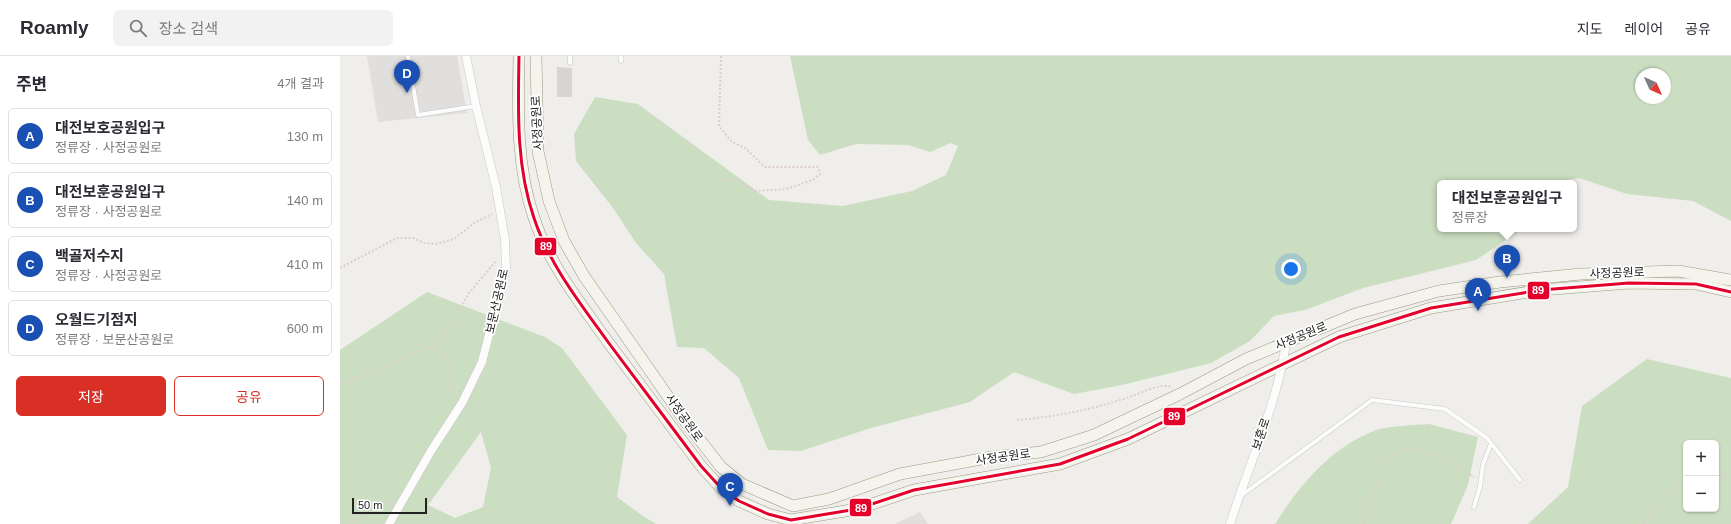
<!DOCTYPE html>
<html lang="ko">
<meta charset="utf-8">
<style>
:root{--surface:#fff;--page:#f2f2f3;--text:#2b2b33;--muted:#7c7c81;--line:#e1e1e2;--accent:#d93025}
body{margin:0;font-family:Arial,"Noto Sans KR",sans-serif;background:var(--page);color:var(--text)}
.controls{position:absolute;right:12px;bottom:12px;display:grid;overflow:hidden;border-radius:6px;box-shadow:0 1px 3px #0004}
.controls button{width:36px;height:36px;display:grid;place-items:center;padding:0;border:0;border-bottom:1px solid var(--line);background:var(--surface);color:var(--text);font:20px sans-serif}
.compass{position:absolute;left:1295px;top:12px;width:36px;height:36px;border-radius:50%;background:var(--surface);box-shadow:0 1px 3px #0004;rotate:135deg}
.scale{position:absolute;left:12px;bottom:10px;width:75px;box-sizing:border-box;padding-left:4px;border:2px solid #222;border-top:0;font-size:11px;line-height:14px;white-space:nowrap;color:#222;-webkit-text-stroke:3px #fff;paint-order:stroke}
.you{position:absolute;left:951px;top:213px;width:14px;height:14px;margin:-10px;border:3px solid #fff;border-radius:50%;background:#1a73e8;box-shadow:0 0 0 6px #1a73e833}
.badge{display:grid;place-items:center;width:26px;height:26px;border-radius:50%;background:var(--accent);color:#fff;font-size:13px;font-weight:700}
.pin{position:absolute;translate:-50% -33px;filter:drop-shadow(0 1px 2px #0008)}
.pin::after{content:'';position:absolute;top:21px;width:14px;height:12px;background:inherit;clip-path:polygon(0 0,100% 0,50% 100%)}
.popup{position:absolute;left:1097px;top:124px;width:140px;height:52px;box-sizing:border-box;display:grid;place-content:center;border-radius:6px;background:var(--surface);filter:drop-shadow(0 1px 3px #0005);font-size:13px;white-space:nowrap;color:var(--muted)}
.popup b{font-size:15px;color:var(--text)}
.popup::after{content:'';position:absolute;left:50%;top:100%;margin-left:-8px;border:8px solid transparent;border-top-color:var(--surface)}
.list{margin:0;padding:0;list-style:none}
h2{display:flex;justify-content:space-between;align-items:center;height:52px;margin:0;padding:0 16px;font-size:17px}
h2 small{font-size:13px;font-weight:400;color:var(--muted)}
.list li{display:grid;grid-template-columns:26px 1fr auto;gap:12px;align-items:center;box-sizing:border-box;height:56px;margin:0 8px 8px;padding:0 8px;border:1px solid var(--line);border-radius:6px}
.list b{display:block;font-size:15px;white-space:nowrap}
.list p{margin:0;font-size:13px;white-space:nowrap;color:var(--muted)}
.list em{font-size:13px;font-style:normal;color:var(--muted)}
.actions{display:flex;gap:8px;padding:12px 16px}
.actions a{flex:1;padding:9px 0;border:1px solid var(--accent);border-radius:6px;text-align:center;font-size:14px;color:var(--accent)}
.actions .main{background:var(--accent);color:#fff}
.icon{flex:none;width:22px;height:22px;fill:none;stroke:currentColor;stroke-width:2;stroke-linecap:round;stroke-linejoin:round}
.map{position:relative;flex:none;width:1391px;height:468px;overflow:hidden}
header{display:flex;align-items:center;gap:24px;box-sizing:border-box;height:56px;padding:0 20px;background:var(--surface);border-bottom:1px solid var(--line)}
header strong{font-size:19px}
nav{display:flex;gap:22px;margin-inline-start:auto;font-size:14px}
.search{width:280px;height:36px;background:var(--page);display:flex;align-items:center;gap:10px;box-sizing:border-box;padding:0 14px;border-radius:6px;color:var(--muted);font-size:15px}
main{display:flex}
aside{flex:1;background:var(--surface)}
.map>svg:first-child{display:block}
</style>
<header>
<strong>Roamly</strong>
<div class="search"><svg class="icon" aria-label="search" viewBox="0 0 24 24"><circle cx="10" cy="10" r="6"/><path d="M15 15l6 6"/></svg>장소 검색</div>
<nav><a>지도</a><a>레이어</a><a>공유</a></nav>
</header>
<main>
<aside>
<h2>주변<small>4개 결과</small></h2>
<ul class="list">
<li><span class="badge" style="background:#1a4fb4">A</span><div><b>대전보호공원입구</b><p>정류장 · 사정공원로</p></div><em>130 m</em></li>
<li><span class="badge" style="background:#1a4fb4">B</span><div><b>대전보훈공원입구</b><p>정류장 · 사정공원로</p></div><em>140 m</em></li>
<li><span class="badge" style="background:#1a4fb4">C</span><div><b>백골저수지</b><p>정류장 · 사정공원로</p></div><em>410 m</em></li>
<li><span class="badge" style="background:#1a4fb4">D</span><div><b>오월드기점지</b><p>정류장 · 보문산공원로</p></div><em>600 m</em></li>
</ul>
<div class="actions"><a class="main">저장</a><a>공유</a></div>
</aside>
<div class="map">
<svg width="1391" height="468" viewBox="0 0 1391 468">
<rect width="100%" height="100%" fill="#f0eeeb"/>
<g fill="#cbdec1" fill-rule="evenodd">
<path d="M 450,0 L 1391,0 L 1391,165 L 1353,145 L 1287,138 L 1239,122 L 1208,127 L 1100,127 L 1100,173 L 1179,173 L 1178,176 L 1136,204 L 1023,232 L 965,254 L 934,260 L 910,285 L 871,307 L 782,329 L 734,338 L 674,316 L 630,346 L 531,372 L 461,395 L 428,394 L 399,322 L 364,292 L 337,291 L 324,218 L 296,187 L 273,152 L 236,105 L 234,78 L 255,41 L 298,48 L 429,144 L 503,150 L 572,135 L 606,119 L 618,90 L 611,87 L 590,96 L 568,89 L 516,88 L 480,99 L 468,84 ZM 1301,18 L 1325,18 L 1325,42 L 1301,42 Z"/>
<path d="M 87,236 L 205,281 L 222,292 L 287,379 L 277,441 L 300,458 L 316,468 L 0,468 L 0,294 ZM 141,376 L 151,412 L 143,451 L 115,462 L 88,449 Z"/>
<path d="M 1307,303 L 1391,322 L 1391,468 L 1188,468 L 1228,431 L 1242,350 ZM 1346,387 L 1376,387 L 1376,453 L 1346,453 Z"/>
<path d="M 1089,368 L 1138,381 L 1128,429 L 1111,468 L 935,468 C 960,429 990,392 1034,375 C 1046,370 1075,369 1089,368 Z"/>
</g>
<g fill="#e0dfde">
<path d="M 27,0 L 117,0 L 127,57 L 38,66 Z"/>
<path d="M 580,456 L 588,468 L 555,468 Z"/>
</g>
<path fill="#d7d4d2" d="M 217,11 L 232,12 L 232,41 L 217,41 Z"/>
<g fill="none" stroke-linecap="round" stroke-linejoin="round">
<g stroke="#c9c8c7" stroke-width="5">
<g id="service">
<path d="M 68,0 L 78,59 L 136,50"/>
<path d="M 281,5 L 281,0"/>
<path d="M 230,7 L 230,0"/>
<path d="M 902,439 L 1032,344 L 1105,353 L 1147,382 L 1180,424"/>
<path d="M 1134,451 L 1140,431 L 1143,408 L 1151,388"/>
</g>
</g>
<g stroke="#c9c8c7" stroke-width="9">
<g id="minor">
<path d="M 49,468 L 91,395 L 122,347 L 142,306 L 166,212 L 165,184 L 156,131 L 136,50 L 126,0"/>
<path d="M 890,468 C 909,408 937,349 946,287"/>
</g>
</g>
<g stroke="#999a82" stroke-width="12">
<g id="secondary">
<path d="M 179,0 C 178,54 176,110 194,162 C 209,208 240,247 268,286 C 299,327 330,369 361,410 L 381,432 L 399,445 L 428,458 L 451,464 L 517,453 L 574,434 L 720,408 L 788,383 L 999,281 L 1091,252 L 1201,234 L 1289,227 L 1356,228 L 1391,236"/>
<path d="M 196,0 L 198,95 L 209,145 L 224,185 L 244,220 L 345,365 L 381,411 L 402,428 L 453,450 L 489,443 L 560,418 L 652,401 L 701,396 L 754,379 L 840,338 L 906,303 L 1015,258 L 1099,235 L 1160,226 L 1241,218 L 1338,215 L 1391,224"/>
</g>
</g>
<g stroke="#dccecd" stroke-width="2" stroke-dasharray="2 2" stroke-linecap="butt">
<path d="M 381,0 L 379,70 L 392,86 L 405,92 L 425,111 L 478,111 L 480,118 L 473,124 L 446,133 L 414,135 L 399,124 L 384,123"/>
<path d="M 0,212 L 57,182 L 73,182 L 84,187 L 96,188 L 114,183 L 134,167 L 152,158"/>
<path d="M 89,291 L 110,304 C 113,318 103,332 116,343"/>
<path d="M 0,329 L 89,291 L 109,273 L 129,237 L 156,205"/>
<path d="M 677,364 C 716,361 755,353 792,340 C 803,336 820,327 831,331"/>
<path d="M 1376,417 L 1391,419"/>
<path d="M 0,464 L 17,465 L 28,458 L 39,447 L 52,445"/>
<path d="M 1023,468 L 1045,406 C 1064,376 1113,409 1134,421"/>
<path d="M 1303,468 L 1346,421"/>
</g>
<use href="#service" stroke="#fdfcfc" stroke-width="4"/>
<use href="#minor" stroke="#fdfcfc" stroke-width="8"/>
<use href="#secondary" stroke="#f4f4ed" stroke-width="11"/>
<g stroke="#fff" stroke-width="6">
<path id="bus-1" d="M 179,0 C 178,54 176,110 194,162 C 209,208 240,247 268,286 C 299,327 330,369 361,410 L 381,432 L 399,445 L 428,458 L 451,464 L 517,453 L 574,434 L 720,408 L 788,383 L 999,281 L 1091,252 L 1201,234 L 1289,227 L 1356,228 L 1391,236"/>
</g>
<use href="#bus-1" stroke="#e4002b" stroke-width="3"/>
</g>
<g text-anchor="middle" dominant-baseline="central" stroke-width="3.5" stroke-linejoin="round" paint-order="stroke">
<g font-size="12" fill="#222" stroke="#fff">
<text transform="translate(197 67) rotate(-93)">사정공원로</text>
<text transform="translate(1277 217) rotate(-2)">사정공원로</text>
<text transform="translate(157 245) rotate(-77)">보문산공원로</text>
<text transform="translate(961 280) rotate(-22)">사정공원로</text>
<text transform="translate(344 362) rotate(55)">사정공원로</text>
<text transform="translate(921 378) rotate(-71)">보훈로</text>
<text transform="translate(663 401) rotate(-8)">사정공원로</text>
</g>
</g>
<g stroke="#fff" stroke-width="1.5">
<rect x="194" y="181" width="23" height="19" rx="4" fill="#e4002b"/>
<rect x="1187" y="225" width="23" height="19" rx="4" fill="#e4002b"/>
<rect x="823" y="351" width="23" height="19" rx="4" fill="#e4002b"/>
<rect x="509" y="442" width="23" height="19" rx="4" fill="#e4002b"/>
</g>
<g font-size="11" text-anchor="middle" font-weight="bold" fill="#fff">
<text x="206" y="194">89</text>
<text x="1198" y="238">89</text>
<text x="834" y="364">89</text>
<text x="521" y="456">89</text>
</g>
</svg>
<div class="controls">
<button>+</button>
<button>−</button>
</div>
<svg class="compass" viewBox="-18 -18 36 36"><path d="M0-13l5 13h-10z" fill="#e53935"/><path d="M0 13l5-13h-10z" fill="#7c7c81"/></svg>
<div class="scale">50 m</div>
<div class="you"></div>
<div class="pin badge" style="left:1138px;top:255px;background:#1a4fb4">A</div>
<div class="pin badge" style="left:1167px;top:222px;background:#1a4fb4">B</div>
<div class="popup"><b>대전보훈공원입구</b>정류장</div>
<div class="pin badge" style="left:390px;top:450px;background:#1a4fb4">C</div>
<div class="pin badge" style="left:67px;top:37px;background:#1a4fb4">D</div>
</div>
</main>
